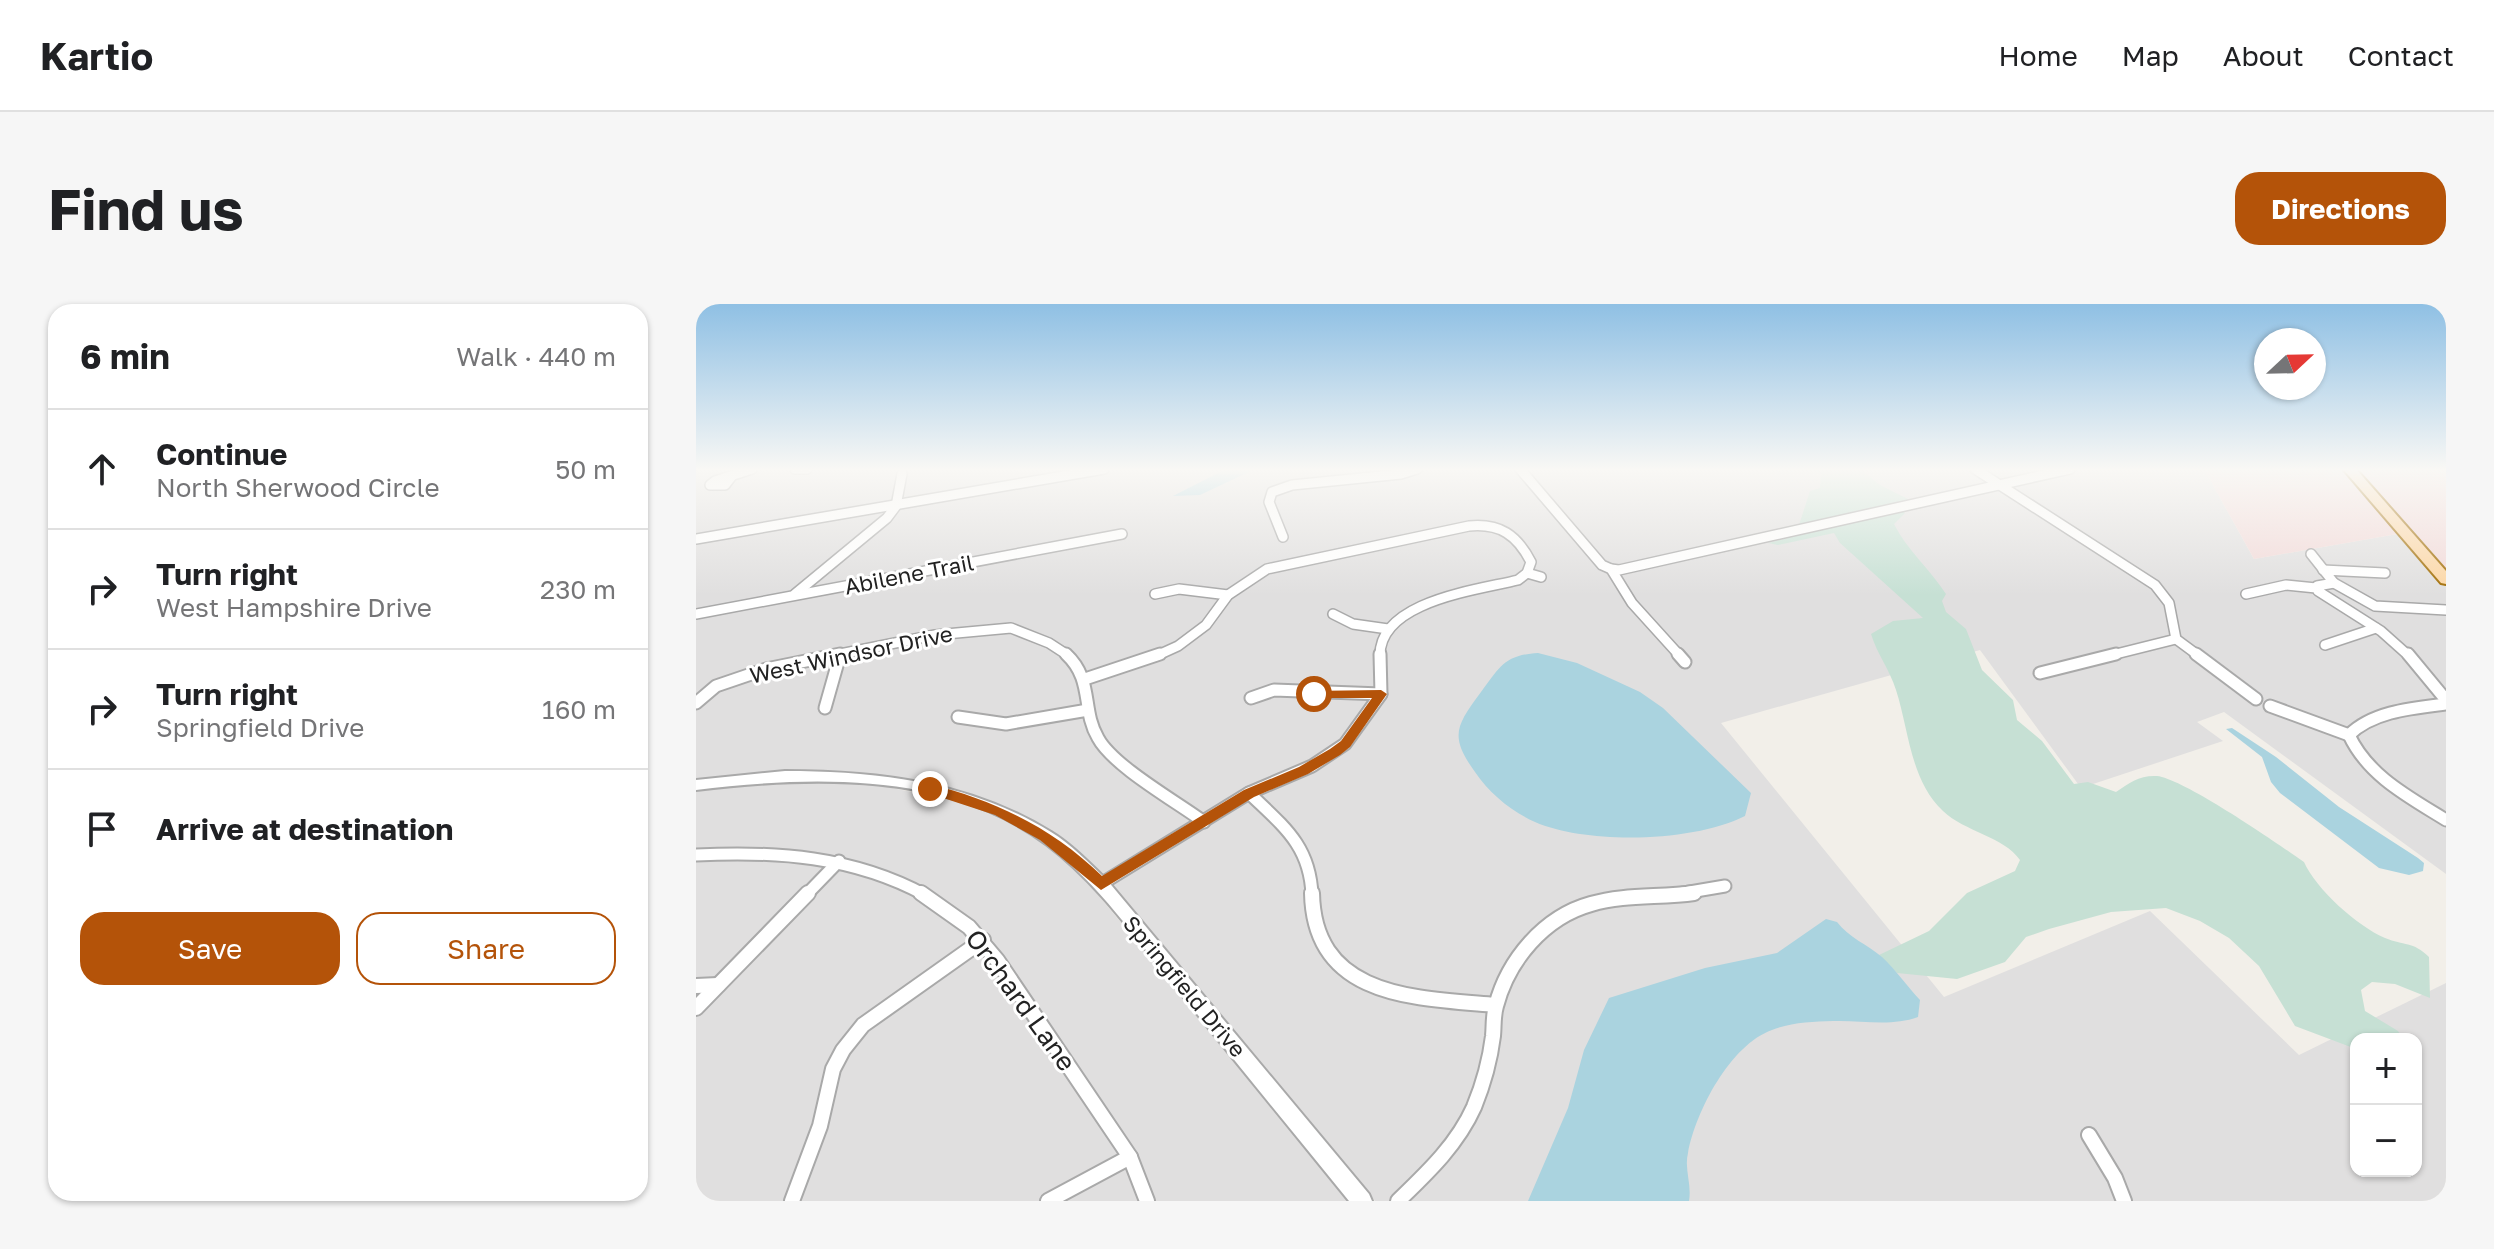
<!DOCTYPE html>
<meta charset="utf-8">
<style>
:root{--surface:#fff;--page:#f6f6f6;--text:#202124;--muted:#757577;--line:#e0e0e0;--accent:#b45309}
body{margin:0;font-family:"Golos Text",sans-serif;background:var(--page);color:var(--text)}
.controls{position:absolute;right:24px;bottom:24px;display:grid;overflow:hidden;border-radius:16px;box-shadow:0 2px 6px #0004}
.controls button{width:72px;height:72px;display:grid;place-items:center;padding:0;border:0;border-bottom:2px solid var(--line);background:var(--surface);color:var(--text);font:40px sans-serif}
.compass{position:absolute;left:1558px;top:24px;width:72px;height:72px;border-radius:50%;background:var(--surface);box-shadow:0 2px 6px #0004;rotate:68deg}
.stop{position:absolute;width:24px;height:24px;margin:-18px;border:6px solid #b45309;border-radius:50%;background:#fff}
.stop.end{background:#b45309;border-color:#fff;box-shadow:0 2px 8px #0008}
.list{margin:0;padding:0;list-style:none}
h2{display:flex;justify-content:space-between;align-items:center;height:104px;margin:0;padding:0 32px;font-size:34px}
h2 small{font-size:26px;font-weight:400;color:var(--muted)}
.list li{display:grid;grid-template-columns:52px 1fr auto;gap:24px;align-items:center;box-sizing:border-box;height:120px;padding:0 32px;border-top:2px solid var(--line)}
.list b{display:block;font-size:30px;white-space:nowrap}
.list p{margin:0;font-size:26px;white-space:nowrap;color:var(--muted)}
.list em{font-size:26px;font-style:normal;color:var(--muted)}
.actions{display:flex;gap:16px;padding:24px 32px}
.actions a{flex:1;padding:18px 0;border:2px solid var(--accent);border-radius:24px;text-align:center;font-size:28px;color:var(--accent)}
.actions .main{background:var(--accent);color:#fff}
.icon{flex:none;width:44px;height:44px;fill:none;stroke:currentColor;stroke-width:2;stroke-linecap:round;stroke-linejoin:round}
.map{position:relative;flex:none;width:1750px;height:897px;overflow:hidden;border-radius:24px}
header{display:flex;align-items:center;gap:48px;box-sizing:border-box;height:112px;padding:0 40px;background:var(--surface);border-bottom:2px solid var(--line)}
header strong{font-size:38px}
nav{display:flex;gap:44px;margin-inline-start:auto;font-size:28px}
.intro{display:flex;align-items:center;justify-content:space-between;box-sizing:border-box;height:192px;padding:0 48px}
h1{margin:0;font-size:56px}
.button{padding:20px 36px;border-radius:24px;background:var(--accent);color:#fff;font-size:28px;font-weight:700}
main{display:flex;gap:48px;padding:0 48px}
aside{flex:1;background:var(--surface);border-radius:24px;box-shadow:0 2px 6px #0004}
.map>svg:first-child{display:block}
</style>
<header>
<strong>Kartio</strong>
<nav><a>Home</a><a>Map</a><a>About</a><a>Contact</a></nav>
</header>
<div class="intro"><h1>Find us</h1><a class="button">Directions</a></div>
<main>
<aside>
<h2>6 min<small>Walk · 440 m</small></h2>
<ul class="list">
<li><svg class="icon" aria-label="ahead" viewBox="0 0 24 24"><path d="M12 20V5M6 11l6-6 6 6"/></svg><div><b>Continue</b><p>North Sherwood Circle</p></div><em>50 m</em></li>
<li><svg class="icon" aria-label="right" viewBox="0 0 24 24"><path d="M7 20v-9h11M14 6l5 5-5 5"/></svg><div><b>Turn right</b><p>West Hampshire Drive</p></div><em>230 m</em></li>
<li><svg class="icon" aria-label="right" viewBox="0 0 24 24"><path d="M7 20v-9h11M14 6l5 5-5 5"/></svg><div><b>Turn right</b><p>Springfield Drive</p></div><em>160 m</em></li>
<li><svg class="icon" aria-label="arrive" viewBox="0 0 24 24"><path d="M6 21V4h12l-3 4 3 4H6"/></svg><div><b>Arrive at destination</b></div></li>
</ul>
<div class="actions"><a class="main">Save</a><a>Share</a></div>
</aside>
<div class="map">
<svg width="1750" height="897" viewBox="0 0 1750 897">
<rect width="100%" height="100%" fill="#f2efe9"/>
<g fill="#e0dfdf" fill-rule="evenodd">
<path d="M 0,165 L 1508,165 L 1558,255 L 1707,229 L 1750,278 L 1750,570 L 1528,408 L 1501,418 L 1527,437 L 1385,484 L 1284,346 L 1025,419 L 1248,693 L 1454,607 L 1603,751 L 1750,679 L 1750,897 L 679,897 L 407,569 L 344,520 L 280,491 L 210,475 L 125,469 L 0,479 ZM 1660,735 L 1720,735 L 1720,867 L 1660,867 Z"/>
<path d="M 103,477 L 167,478 L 269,499 L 328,526 L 373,556 L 657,897 L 0,897 L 0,484 Z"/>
</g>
<g fill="#f2dad9">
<path d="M 1508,165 L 1649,165 L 1707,229 L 1558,255 Z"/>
<path d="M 1654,165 L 1750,165 L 1750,273 Z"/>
</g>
<g fill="#c6e0d4">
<path d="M 1115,165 L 1164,165 L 1184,181 L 1214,196 L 1103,221 L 1114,187 L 1124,184 L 1125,170 Z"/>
<path d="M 1206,206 L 1209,209 L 1198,220 C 1211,246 1234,265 1250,290 L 1246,297 L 1250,308 L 1270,325 L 1286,366 L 1317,396 L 1321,416 L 1346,437 L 1378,480 L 1392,478 L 1420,488 C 1433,479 1444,471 1461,472 C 1488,475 1581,539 1608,558 C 1620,585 1661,622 1689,634 C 1708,642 1717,637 1733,653 L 1734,694 L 1699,680 L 1676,678 L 1665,686 L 1669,707 L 1702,727 L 1707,735 L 1660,735 L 1660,745 L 1599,722 L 1563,662 L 1533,634 L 1504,617 L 1470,604 L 1415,608 L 1353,625 L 1330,633 L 1309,658 L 1261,675 L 1201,669 L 1183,651 L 1233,627 L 1271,589 L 1319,567 L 1324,556 C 1307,532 1269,528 1247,507 C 1214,476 1213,426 1200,386 C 1194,366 1181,350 1175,330 L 1197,317 L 1227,314 L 1144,239 L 1138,229 L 1082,241 L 1072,239 Z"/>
</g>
<g fill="#aad3df">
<path d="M 530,165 L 559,165 L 504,191 L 477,192 Z"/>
<path d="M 842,349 L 881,359 L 944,388 L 967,404 L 1055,489 L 1049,512 C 998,538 892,541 839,518 C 815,507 794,490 779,468 C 753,432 760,422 785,388 C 804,363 808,351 842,349 Z"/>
<path d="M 1536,424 L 1580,453 L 1643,503 L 1722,554 L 1728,559 L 1727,567 L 1713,571 L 1683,564 L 1584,489 L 1575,478 L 1566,453 L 1530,425 Z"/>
<path d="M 1130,615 L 1141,618 C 1152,633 1172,641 1186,653 C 1200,666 1211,682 1224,696 L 1222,713 C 1195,723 1165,716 1137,717 C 1116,718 1096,718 1076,726 C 1034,741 1000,807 992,849 C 988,865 996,880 993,897 L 832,897 L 872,804 L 888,746 L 913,694 L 1009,664 L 1081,649 Z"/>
</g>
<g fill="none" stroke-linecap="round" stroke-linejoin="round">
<g stroke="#a9a9a9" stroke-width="12">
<g id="minor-far2">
<path d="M 99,165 L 111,165"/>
<path d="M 824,165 L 906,261 L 915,265 L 936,299 L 984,352"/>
<path d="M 1279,165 L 1459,281 L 1473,299 L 1480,335 L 1503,352"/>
<path d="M 36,172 L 29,181 L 14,181 L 19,177 L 56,165"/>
<path d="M 587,233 L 573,198 L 576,188 L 596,181 L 705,170 L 721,165"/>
<path d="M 0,235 L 408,165"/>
<path d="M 1615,250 L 1638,279 L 1621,282 L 1622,287 L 1685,327 L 1713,352"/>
<path d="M 915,265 L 923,266 L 1374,165"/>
<path d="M 1627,266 L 1689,269"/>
<path d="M 831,269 L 845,273"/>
<path d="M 1638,279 L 1679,302 L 1750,306"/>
<path d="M 99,290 L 191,214 L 200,202 L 206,170"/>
<path d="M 459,290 L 483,285 L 532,291"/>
<path d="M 1550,290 L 1590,281 L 1620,284"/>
<path d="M 0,310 L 426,230"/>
<path d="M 637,310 L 657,320 L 692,325"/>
<path d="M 1629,341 L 1680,324"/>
<path d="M 134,352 L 239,331 L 315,324 L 353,339 L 373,352"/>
<path d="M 460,352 L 482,342 L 510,321 L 532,291 L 571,265 L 773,222 C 804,219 821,231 835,258 L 831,269 L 822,276 C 782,286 683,297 684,352"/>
<path d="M 1412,352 L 1480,335"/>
</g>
</g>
<g stroke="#a9a9a9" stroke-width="15">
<g id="minor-far1">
<path d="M 370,350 C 398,376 385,405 402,434 C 417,462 481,498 508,518"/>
<path d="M 982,350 L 989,358"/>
<path d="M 1500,350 L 1560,395"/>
<path d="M 1712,350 L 1750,396"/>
<path d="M 1344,369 L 1420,350"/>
<path d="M 389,375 L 464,350"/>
<path d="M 555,394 L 578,386 L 685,390"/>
<path d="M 0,399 L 20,382 L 70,365 L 144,350"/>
<path d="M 1750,400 C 1718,404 1677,407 1653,431 C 1672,472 1713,493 1750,516"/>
<path d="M 1574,402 L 1653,431"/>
<path d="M 129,404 L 144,351"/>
<path d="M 262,413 L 310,420 L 392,406"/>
<path d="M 553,489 C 587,522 614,541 616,591"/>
<path d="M 0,551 C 80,547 157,552 229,591"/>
<path d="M 405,580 L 553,489 L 616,462 L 649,440 L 685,390 L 684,350"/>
<path d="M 110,591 L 143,557"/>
<path d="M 976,591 L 1029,582"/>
</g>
</g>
<g stroke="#a9a9a9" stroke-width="18">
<g id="minor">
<path d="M 225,589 L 273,623 L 301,656 L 434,853 L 451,897"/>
<path d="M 616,589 C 618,694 719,694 799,701"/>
<path d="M 0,682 L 22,681"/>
<path d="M 0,704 L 112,589"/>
<path d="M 1393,831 L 1419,874 L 1428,897"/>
<path d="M 96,897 L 124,822 L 137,765 L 147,746 L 167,721 L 287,636"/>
<path d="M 352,897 L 434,853"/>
<path d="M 702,897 C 731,869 761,841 778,803 C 787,781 794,756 797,732 C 798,722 797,712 800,702 C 812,656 848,613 895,600 C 929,590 964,594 998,589"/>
</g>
</g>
<g stroke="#a9a9a9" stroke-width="4">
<path id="tertiary" d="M 89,467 C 182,467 274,478 355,528 C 375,540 393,559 411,576 L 673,890 L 676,897 L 653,897 C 595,826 538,756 481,685 C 440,635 403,580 351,541 C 255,467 114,472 0,486 L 0,476 Z"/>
</g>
<g stroke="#a06b00" stroke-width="4">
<path id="primary" d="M 1647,165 L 1660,165 L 1750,267 L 1750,280 L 1745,279 Z"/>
</g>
<use href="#minor-far2" stroke="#fff" stroke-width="9"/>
<use href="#minor-far1" stroke="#fff" stroke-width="11"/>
<use href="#minor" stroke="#fff" stroke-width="14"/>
<use href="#tertiary" fill="#fff" fill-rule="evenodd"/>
<use href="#primary" fill="#fcd6a4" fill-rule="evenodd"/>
</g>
<linearGradient id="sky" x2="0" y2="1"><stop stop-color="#8fc0e4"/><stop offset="0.57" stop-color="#f9f8f5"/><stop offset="1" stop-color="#f9f8f5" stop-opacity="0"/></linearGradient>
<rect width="1750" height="291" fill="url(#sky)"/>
<path fill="#b45309" d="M 685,386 L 691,390 L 654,443 L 644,451 L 612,470 L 558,493 L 405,586 L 344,536 L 299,511 L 229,488 L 227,485 L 234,480 C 300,497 357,524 406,572 L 548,486 L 603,463 L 634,445 L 645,437 L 676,394 L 618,394 L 612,390 L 613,387 Z"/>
<g text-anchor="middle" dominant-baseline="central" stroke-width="6" stroke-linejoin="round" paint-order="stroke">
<g font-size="22" fill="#222" stroke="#fff">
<text transform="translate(213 270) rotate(-11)">Abilene Trail</text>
<text transform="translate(155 350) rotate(-12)">West Windsor Drive</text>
<text transform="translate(489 682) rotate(50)">Springfield Drive</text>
</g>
<g font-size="26" fill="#222" stroke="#fff">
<text transform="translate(325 696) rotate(54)">Orchard Lane</text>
</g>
</g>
</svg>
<div class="controls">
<button>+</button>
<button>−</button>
</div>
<svg class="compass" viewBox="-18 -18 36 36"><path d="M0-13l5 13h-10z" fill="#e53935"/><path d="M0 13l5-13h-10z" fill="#757577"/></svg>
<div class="stop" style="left:618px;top:390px"></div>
<div class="stop end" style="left:234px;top:485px"></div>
</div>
</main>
